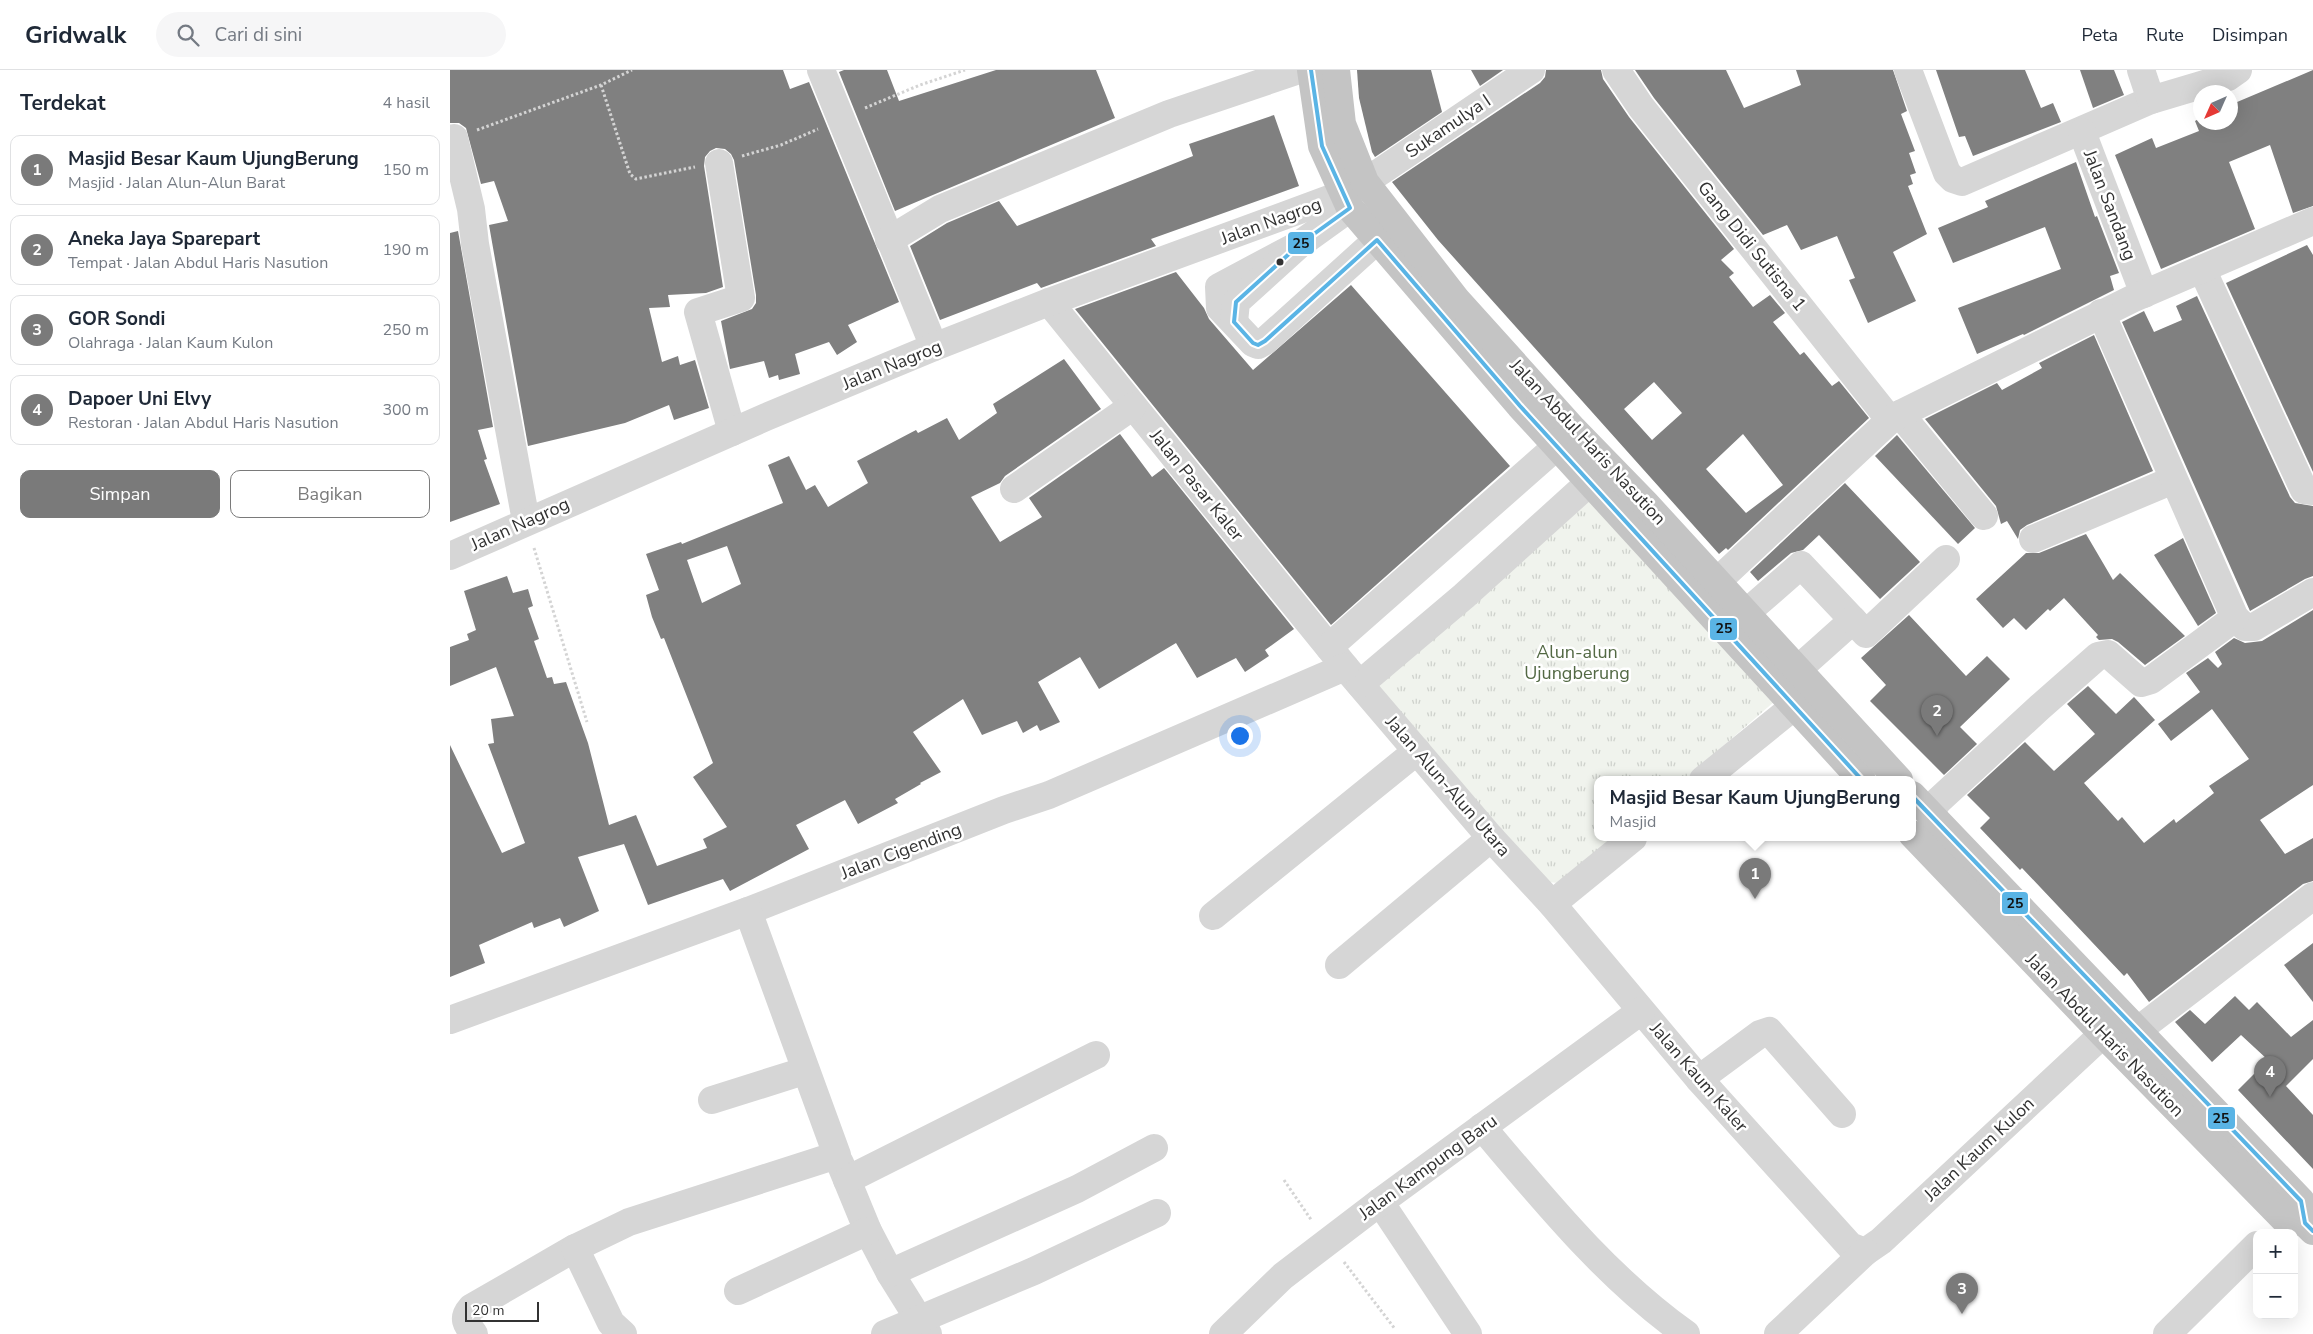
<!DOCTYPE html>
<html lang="id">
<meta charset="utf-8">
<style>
:root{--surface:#fff;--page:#f6f6f7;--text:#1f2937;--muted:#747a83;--line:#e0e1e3;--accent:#7a7a7a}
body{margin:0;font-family:"Nunito Sans",sans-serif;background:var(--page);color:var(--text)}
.controls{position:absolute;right:15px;bottom:15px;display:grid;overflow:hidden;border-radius:10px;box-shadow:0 5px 20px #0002}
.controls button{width:45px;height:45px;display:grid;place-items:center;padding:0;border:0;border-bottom:1px solid var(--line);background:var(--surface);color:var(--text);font:25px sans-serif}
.compass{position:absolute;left:1743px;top:15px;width:45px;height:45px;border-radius:50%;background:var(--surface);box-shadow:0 5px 20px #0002;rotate:225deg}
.scale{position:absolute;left:15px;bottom:12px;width:74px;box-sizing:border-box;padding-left:5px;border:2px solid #323232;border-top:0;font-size:14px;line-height:18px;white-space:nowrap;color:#323232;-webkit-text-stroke:4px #fff;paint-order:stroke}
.you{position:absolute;left:789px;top:665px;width:18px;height:18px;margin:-12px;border:4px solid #fff;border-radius:50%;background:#1a73e8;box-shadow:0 0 0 8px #1a73e833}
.badge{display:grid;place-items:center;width:32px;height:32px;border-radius:50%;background:var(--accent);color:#fff;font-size:16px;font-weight:700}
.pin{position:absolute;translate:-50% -41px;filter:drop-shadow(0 1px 2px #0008)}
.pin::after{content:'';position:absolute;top:26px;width:18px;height:15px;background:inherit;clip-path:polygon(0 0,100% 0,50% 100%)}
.popup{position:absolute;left:1144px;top:706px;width:322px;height:65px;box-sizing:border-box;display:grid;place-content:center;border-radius:10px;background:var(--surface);filter:drop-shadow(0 1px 4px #0005);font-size:16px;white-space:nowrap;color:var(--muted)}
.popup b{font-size:19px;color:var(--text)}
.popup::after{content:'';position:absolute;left:50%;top:100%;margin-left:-10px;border:10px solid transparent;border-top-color:var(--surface)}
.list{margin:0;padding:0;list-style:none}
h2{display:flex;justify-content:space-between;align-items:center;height:65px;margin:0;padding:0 20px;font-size:21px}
h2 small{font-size:16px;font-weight:400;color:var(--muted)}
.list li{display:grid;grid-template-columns:32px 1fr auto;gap:15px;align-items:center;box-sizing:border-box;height:70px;margin:0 10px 10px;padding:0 10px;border:1px solid var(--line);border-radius:10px}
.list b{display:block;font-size:19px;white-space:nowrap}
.list p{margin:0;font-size:16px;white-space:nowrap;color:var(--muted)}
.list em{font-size:16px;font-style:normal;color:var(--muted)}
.actions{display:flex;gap:10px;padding:15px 20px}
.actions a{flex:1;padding:11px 0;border:1px solid var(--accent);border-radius:10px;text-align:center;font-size:18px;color:var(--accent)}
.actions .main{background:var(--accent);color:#fff}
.icon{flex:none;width:28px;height:28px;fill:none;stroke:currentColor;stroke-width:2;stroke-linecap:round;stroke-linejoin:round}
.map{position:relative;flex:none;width:1863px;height:1264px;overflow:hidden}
header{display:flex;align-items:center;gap:30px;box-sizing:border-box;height:70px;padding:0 25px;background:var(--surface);border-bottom:1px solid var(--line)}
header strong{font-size:24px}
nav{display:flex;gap:28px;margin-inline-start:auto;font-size:18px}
.search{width:350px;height:45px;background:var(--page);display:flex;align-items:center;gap:12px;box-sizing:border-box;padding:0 18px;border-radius:28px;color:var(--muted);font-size:19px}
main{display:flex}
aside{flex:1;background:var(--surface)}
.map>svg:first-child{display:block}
</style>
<header>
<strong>Gridwalk</strong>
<div class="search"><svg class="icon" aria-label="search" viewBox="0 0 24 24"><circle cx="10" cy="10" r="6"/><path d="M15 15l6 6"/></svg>Cari di sini</div>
<nav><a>Peta</a><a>Rute</a><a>Disimpan</a></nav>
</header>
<main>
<aside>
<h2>Terdekat<small>4 hasil</small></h2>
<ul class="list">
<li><span class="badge">1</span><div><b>Masjid Besar Kaum UjungBerung</b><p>Masjid · Jalan Alun-Alun Barat</p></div><em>150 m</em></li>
<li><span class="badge">2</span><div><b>Aneka Jaya Sparepart</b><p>Tempat · Jalan Abdul Haris Nasution</p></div><em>190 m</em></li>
<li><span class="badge">3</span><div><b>GOR Sondi</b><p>Olahraga · Jalan Kaum Kulon</p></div><em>250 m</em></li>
<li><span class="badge">4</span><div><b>Dapoer Uni Elvy</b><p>Restoran · Jalan Abdul Haris Nasution</p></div><em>300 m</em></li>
</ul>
<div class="actions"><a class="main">Simpan</a><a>Bagikan</a></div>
</aside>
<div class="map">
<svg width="1863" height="1264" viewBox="0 0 1863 1264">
<defs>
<pattern id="park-tufts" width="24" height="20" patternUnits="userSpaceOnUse" patternTransform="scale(1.25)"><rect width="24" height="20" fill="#f0f3ed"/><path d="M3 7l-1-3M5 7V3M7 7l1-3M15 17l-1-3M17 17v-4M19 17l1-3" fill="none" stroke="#ced1cc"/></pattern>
</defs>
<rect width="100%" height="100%" fill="#fff"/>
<path fill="url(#park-tufts)" d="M 1138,428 L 1325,631 L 1234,710 L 1148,710 L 1148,768 L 1168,768 L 1108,813 L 1098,812 L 922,612 Z"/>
<g fill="#808080" fill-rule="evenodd">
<path d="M 0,0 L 333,0 L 340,19 L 359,12 L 449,232 L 398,255 L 407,272 L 387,285 L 379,272 L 345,284 L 350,304 L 329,310 L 328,305 L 319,308 L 314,291 L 280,299 L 271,251 L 302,239 L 306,233 L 306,225 L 284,90 L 281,84 L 275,79 L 266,78 L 260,81 L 255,87 L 254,96 L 273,217 L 256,223 L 218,225 L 220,237 L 199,238 L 212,292 L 228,286 L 230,295 L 245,290 L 259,338 L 224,350 L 219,335 L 175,353 L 78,376 L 39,155 L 58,151 L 44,111 L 31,114 L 16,58 L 9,53 L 0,53 Z"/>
<path d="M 394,0 L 437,0 L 449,31 L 546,0 L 646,0 L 665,48 L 445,141 L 389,2 Z"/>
<path d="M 907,0 L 981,0 L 992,42 L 925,87 L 922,82 L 909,28 Z"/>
<path d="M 1021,0 L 1053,0 L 1030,16 Z"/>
<path d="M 1096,0 L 1151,0 L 1153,9 L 1179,47 L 1284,179 L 1271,190 L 1284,203 L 1279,207 L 1303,237 L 1320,225 L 1335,243 L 1323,252 L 1350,285 L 1354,282 L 1382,316 L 1389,311 L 1419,348 L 1278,480 L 1276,478 L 1269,484 L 988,170 L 942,112 L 1090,13 L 1095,7 ZM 1204,312 L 1232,343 L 1202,370 L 1174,339 ZM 1293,364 L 1333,415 L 1296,443 L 1256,399 Z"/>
<path d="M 1185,0 L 1276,0 L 1294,38 L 1351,15 L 1346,0 L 1443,0 L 1457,41 L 1451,44 L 1465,81 L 1459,83 L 1466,103 L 1460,105 L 1463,114 L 1458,116 L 1477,164 L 1443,182 L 1466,231 L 1418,253 L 1399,210 L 1405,208 L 1387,166 L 1351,180 L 1337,155 L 1313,165 L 1204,28 Z"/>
<path d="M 1486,0 L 1575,0 L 1591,38 L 1603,33 L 1611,52 L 1523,86 L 1515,66 L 1509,67 Z"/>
<path d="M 1630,0 L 1664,0 L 1674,25 L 1643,38 Z"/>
<path d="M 1863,0 L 1863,136 L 1843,143 L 1820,75 L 1779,92 L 1805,159 L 1711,199 L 1665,85 L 1702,68 L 1706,78 L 1749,61 L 1745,51 L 1750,48 L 1750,52 L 1780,52 L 1780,35 Z"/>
<path d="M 824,45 L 849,116 L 701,169 L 706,176 L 591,218 L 587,213 L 490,250 L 460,176 L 497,153 L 549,131 L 567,156 L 743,86 L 739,74 Z"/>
<path d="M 1626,92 L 1645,147 L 1647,146 L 1669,203 L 1660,206 L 1664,220 L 1574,265 L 1573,264 L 1527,284 L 1508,238 L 1611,199 L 1595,157 L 1503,193 L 1488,158 L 1538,137 L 1535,131 Z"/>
<path d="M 8,161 L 43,357 L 28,360 L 37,389 L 34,390 L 50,434 L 0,452 L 0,163 Z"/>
<path d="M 1857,175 L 1863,185 L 1863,402 L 1776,213 Z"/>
<path d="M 726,202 L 754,238 L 759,249 L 803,300 L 901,215 L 1060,396 L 881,555 L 625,239 Z"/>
<path d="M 1747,226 L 1840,427 L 1845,433 L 1863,436 L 1863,506 L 1855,509 L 1800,541 L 1672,252 L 1694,241 L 1704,262 L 1732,250 L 1726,236 Z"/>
<path d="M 1644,265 L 1703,401 L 1577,455 L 1570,460 L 1568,469 L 1557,451 L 1551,454 L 1546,436 L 1475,349 L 1547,313 L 1552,320 L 1592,298 L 1589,293 Z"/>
<path d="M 614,289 L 651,339 L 555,406 L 550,413 L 521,427 L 550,472 L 592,447 L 579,428 L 670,364 L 702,407 L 714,398 L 844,559 L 815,580 L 819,586 L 795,602 L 786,588 L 747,608 L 726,573 L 649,619 L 630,587 L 588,612 L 610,652 L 590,661 L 587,655 L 573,663 L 567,651 L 532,665 L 513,629 L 463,662 L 491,702 L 470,713 L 471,714 L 445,729 L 448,733 L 408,754 L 395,730 L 346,755 L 359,779 L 280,821 L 273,809 L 198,835 L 174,774 L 128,787 L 149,841 L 114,857 L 110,848 L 84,858 L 82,852 L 29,875 L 35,893 L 0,907 L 0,675 L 52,783 L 75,773 L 38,674 L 44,673 L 41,649 L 64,646 L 46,597 L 0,616 L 0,577 L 19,570 L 17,564 L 26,560 L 14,521 L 57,506 L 63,523 L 78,519 L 83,536 L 78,538 L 89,569 L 84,571 L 97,608 L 102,607 L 104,614 L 116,612 L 138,673 L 159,755 L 186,745 L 207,796 L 257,778 L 253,769 L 277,757 L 243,707 L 263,693 L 214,568 L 211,569 L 202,547 L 196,525 L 209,520 L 196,484 L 231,472 L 232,474 L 333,433 L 318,395 L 339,386 L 356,420 L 365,415 L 378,437 L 418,413 L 407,391 L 466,360 L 468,363 L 497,348 L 509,370 L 547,343 L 543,334 ZM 277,476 L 291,514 L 252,533 L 237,490 Z"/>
<path d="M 1447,365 L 1525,458 L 1508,474 L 1425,386 Z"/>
<path d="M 1395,413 L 1470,492 L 1430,529 L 1369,465 L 1353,480 L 1341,483 L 1308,511 L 1300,502 Z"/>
<path d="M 1636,464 L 1663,510 L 1670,503 L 1735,566 L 1695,595 L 1668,572 L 1662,569 L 1649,570 L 1646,567 L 1648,565 L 1614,528 L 1600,541 L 1598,539 L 1576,560 L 1564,548 L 1553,558 L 1526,529 L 1576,483 L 1589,483 Z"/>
<path d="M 1733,468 L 1766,543 L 1748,556 L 1704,485 Z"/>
<path d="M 1863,540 L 1863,715 L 1810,750 L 1835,784 L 1863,768 L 1863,811 L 1853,814 L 1699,932 L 1677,903 L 1674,906 L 1572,798 L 1570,800 L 1530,758 L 1540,748 L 1517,725 L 1575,672 L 1604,701 L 1645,664 L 1617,634 L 1638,616 L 1666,644 L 1684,627 L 1705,650 L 1634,713 L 1668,751 L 1672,747 L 1694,773 L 1724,749 L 1726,753 L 1764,723 L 1759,716 L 1799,689 L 1762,639 L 1721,671 L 1708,654 L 1750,622 L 1736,603 L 1758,588 L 1768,598 L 1772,594 L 1765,582 L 1784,568 L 1795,573 L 1812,571 Z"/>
<path d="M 1459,545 L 1516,606 L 1537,586 L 1560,609 L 1510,657 L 1527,674 L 1494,705 L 1420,631 L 1436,615 L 1411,588 Z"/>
<path d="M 1863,873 L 1863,932 L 1834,895 Z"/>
<path d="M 1785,926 L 1799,940 L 1807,932 L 1841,967 L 1863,950 L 1863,989 L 1836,1016 L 1863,1045 L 1863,1099 L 1788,1020 L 1818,990 L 1791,965 L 1762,992 L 1725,952 L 1740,940 L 1755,954 Z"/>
</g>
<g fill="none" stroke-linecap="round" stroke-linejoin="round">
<g stroke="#d4d4d4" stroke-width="3" stroke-dasharray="2.5 2.5" stroke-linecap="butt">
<path d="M 151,15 L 180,104 L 186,109 L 245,97"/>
<path d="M 415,38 L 470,15 L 515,0"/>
<path d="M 27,60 L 151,15 L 182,0"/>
<path d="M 292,86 L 331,75 L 368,59"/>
<path d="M 84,478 L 137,652"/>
<path d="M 834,1110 L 862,1151"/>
<path d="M 894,1192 L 945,1259"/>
</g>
<g stroke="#d6d6d6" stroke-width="28">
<path d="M 371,0 L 484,277"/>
<path d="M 1166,0 L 1191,37 L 1440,350"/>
<path d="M 1458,0 L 1497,103 L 1503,109 L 1512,112 L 1701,30 L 1778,7 L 1788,0"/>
<path d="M 1691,0 L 1701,30"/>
<path d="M 1632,62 L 1694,224"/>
<path d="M 4,68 L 21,139 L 25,174 L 76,451"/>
<path d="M 269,93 L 291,228 L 248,242 L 282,362"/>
<path d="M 915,112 L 1081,0"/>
<path d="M 439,170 L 490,139 L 719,44 L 849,0"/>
<path d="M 850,174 L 769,217 L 770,238 L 803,273 L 808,275 L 815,271 L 927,170"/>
<path d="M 1752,199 L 1854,420 L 1863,421"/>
<path d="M 599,232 L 895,597 L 1041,768 L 1102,834 L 1249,1009 L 1400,1176 L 1415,1182 L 1431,1171 L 1653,964"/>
<path d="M 784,252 L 786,232 L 850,174 L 900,138"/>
<path d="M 1450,344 L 1534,446"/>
<path d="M 564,419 L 683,336"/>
<path d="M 1583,469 L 1723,410"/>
<path d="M 0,486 L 316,347 L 484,277 L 599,232 L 893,124"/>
<path d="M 1268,513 L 1274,505 L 1440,350 L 1450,344 L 1682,229 L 1863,151"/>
<path d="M 1298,545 L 1304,536 L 1351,495 L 1403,550 L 1356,592 L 1348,602"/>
<path d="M 1785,548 L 1795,557 L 1804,557 L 1863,522"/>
<path d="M 1403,550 L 1416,564 L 1496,489"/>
<path d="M 879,577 L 1107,376"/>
<path d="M 910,614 L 1014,526 L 1140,412"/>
<path d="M 1253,710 L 1363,621"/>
<path d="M 1479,743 L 1488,731 L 1590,637 L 1648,586 L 1658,584 L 1691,613 L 1701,610 L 1785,548 L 1651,243"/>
<path d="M 1102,834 L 1183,768"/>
<path d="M 763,846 L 967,681"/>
<path d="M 889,895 L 1041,768"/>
<path d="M 0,950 L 298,841 L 554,740 L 599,725 L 895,597"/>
<path d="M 1687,961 L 1863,826"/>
<path d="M 1249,1009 L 1310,964 L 1319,961 L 1392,1044"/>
<path d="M 262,1030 L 354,1001"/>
<path d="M 1032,1057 C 1095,1131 1156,1207 1236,1264"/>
<path d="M 390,1093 L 418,1161 L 440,1203 L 478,1264"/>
<path d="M 397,1110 L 646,985"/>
<path d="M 930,1132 L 1018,1264"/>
<path d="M 440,1203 L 627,1119 L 704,1078"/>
<path d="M 288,1221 L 418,1161"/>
<path d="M 24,1264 C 16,1254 12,1248 21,1238 L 125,1178"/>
<path d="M 173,1264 L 161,1253 L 125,1178 L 179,1152 L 387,1085 L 298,841"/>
<path d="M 435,1264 L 584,1201 L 707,1143"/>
<path d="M 773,1264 L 833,1206 L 930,1132 L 1191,941"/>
<path d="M 1328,1264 L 1415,1182"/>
<path d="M 1717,1264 L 1807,1175"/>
</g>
<g stroke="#c4c4c4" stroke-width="28">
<path d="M 861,0 L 872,76 L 900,138 L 1070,336 L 1412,710"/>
<path d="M 886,0 L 892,54 L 915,112 L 1006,229 L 1123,359 L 1195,433 L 1449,710"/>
<path d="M 1462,725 L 1851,1131 L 1855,1153 L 1863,1161"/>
<path d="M 1462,764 L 1653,964 L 1834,1149 L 1855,1153"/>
</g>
<g stroke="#fff" stroke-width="8">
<g id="bus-1">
<path d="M 861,0 L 872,76 L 900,138 L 850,174 L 786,232 L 784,252 L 803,273 L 808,275 L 815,271 L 927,170 L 1070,336 L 1412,710"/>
<path d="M 1462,726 L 1851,1131 L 1855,1153 L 1863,1161"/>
</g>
</g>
<use href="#bus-1" stroke="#5ab4e5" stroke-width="4"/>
</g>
<circle fill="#323232" stroke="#fff" stroke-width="2" cx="830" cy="192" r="4.5"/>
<g text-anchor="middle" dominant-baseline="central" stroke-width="5" stroke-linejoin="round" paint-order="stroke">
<g font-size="18" fill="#323232" stroke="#fff">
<text transform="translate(998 56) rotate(-34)">Sukamulya I</text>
<text transform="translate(1660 135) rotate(69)">Jalan Sandang</text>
<text transform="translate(821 151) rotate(-20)">Jalan Nagrog</text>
<text transform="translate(1302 176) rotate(51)">Gang Didi Sutisna 1</text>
<text transform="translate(442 295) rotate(-22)">Jalan Nagrog</text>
<text transform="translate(1138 372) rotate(47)">Jalan Abdul Haris Nasution</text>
<text transform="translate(747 415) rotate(51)">Jalan Pasar Kaler</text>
<text transform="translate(70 454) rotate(-24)">Jalan Nagrog</text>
<text transform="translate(998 716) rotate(49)">Jalan Alun-Alun Utara</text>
<text transform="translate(451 781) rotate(-21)">Jalan Cigending</text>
<text transform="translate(1655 965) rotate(46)">Jalan Abdul Haris Nasution</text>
<text transform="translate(1249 1007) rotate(49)">Jalan Kaum Kaler</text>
<text transform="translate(1529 1079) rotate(-43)">Jalan Kaum Kulon</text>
<text transform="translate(978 1097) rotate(-36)">Jalan Kampung Baru</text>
</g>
<g font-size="18" fill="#536944" stroke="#fff">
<text x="1127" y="582">Alun-alun<tspan x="1127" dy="21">Ujungberung</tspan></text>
</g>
</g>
<g stroke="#fff" stroke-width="2">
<rect x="837" y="161" width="28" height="24" rx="5" fill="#5ab4e5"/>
<rect x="1259" y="547" width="29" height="24" rx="5" fill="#5ab4e5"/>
<rect x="1551" y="821" width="28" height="24" rx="5" fill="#5ab4e5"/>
<rect x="1757" y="1036" width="29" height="24" rx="5" fill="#5ab4e5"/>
</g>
<g font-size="14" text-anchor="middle" font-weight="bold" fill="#111">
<text x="851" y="178">25</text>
<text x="1274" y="563">25</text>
<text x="1565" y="838">25</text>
<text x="1771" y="1053">25</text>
</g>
</svg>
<div class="controls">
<button>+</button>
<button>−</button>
</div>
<svg class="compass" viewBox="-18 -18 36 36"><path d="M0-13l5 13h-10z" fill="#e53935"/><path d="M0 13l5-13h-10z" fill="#747a83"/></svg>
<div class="scale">20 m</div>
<div class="you"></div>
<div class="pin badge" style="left:1305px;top:829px">1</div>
<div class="popup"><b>Masjid Besar Kaum UjungBerung</b>Masjid</div>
<div class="pin badge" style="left:1487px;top:666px">2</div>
<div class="pin badge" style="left:1512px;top:1244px">3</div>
<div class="pin badge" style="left:1820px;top:1027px">4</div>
</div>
</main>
